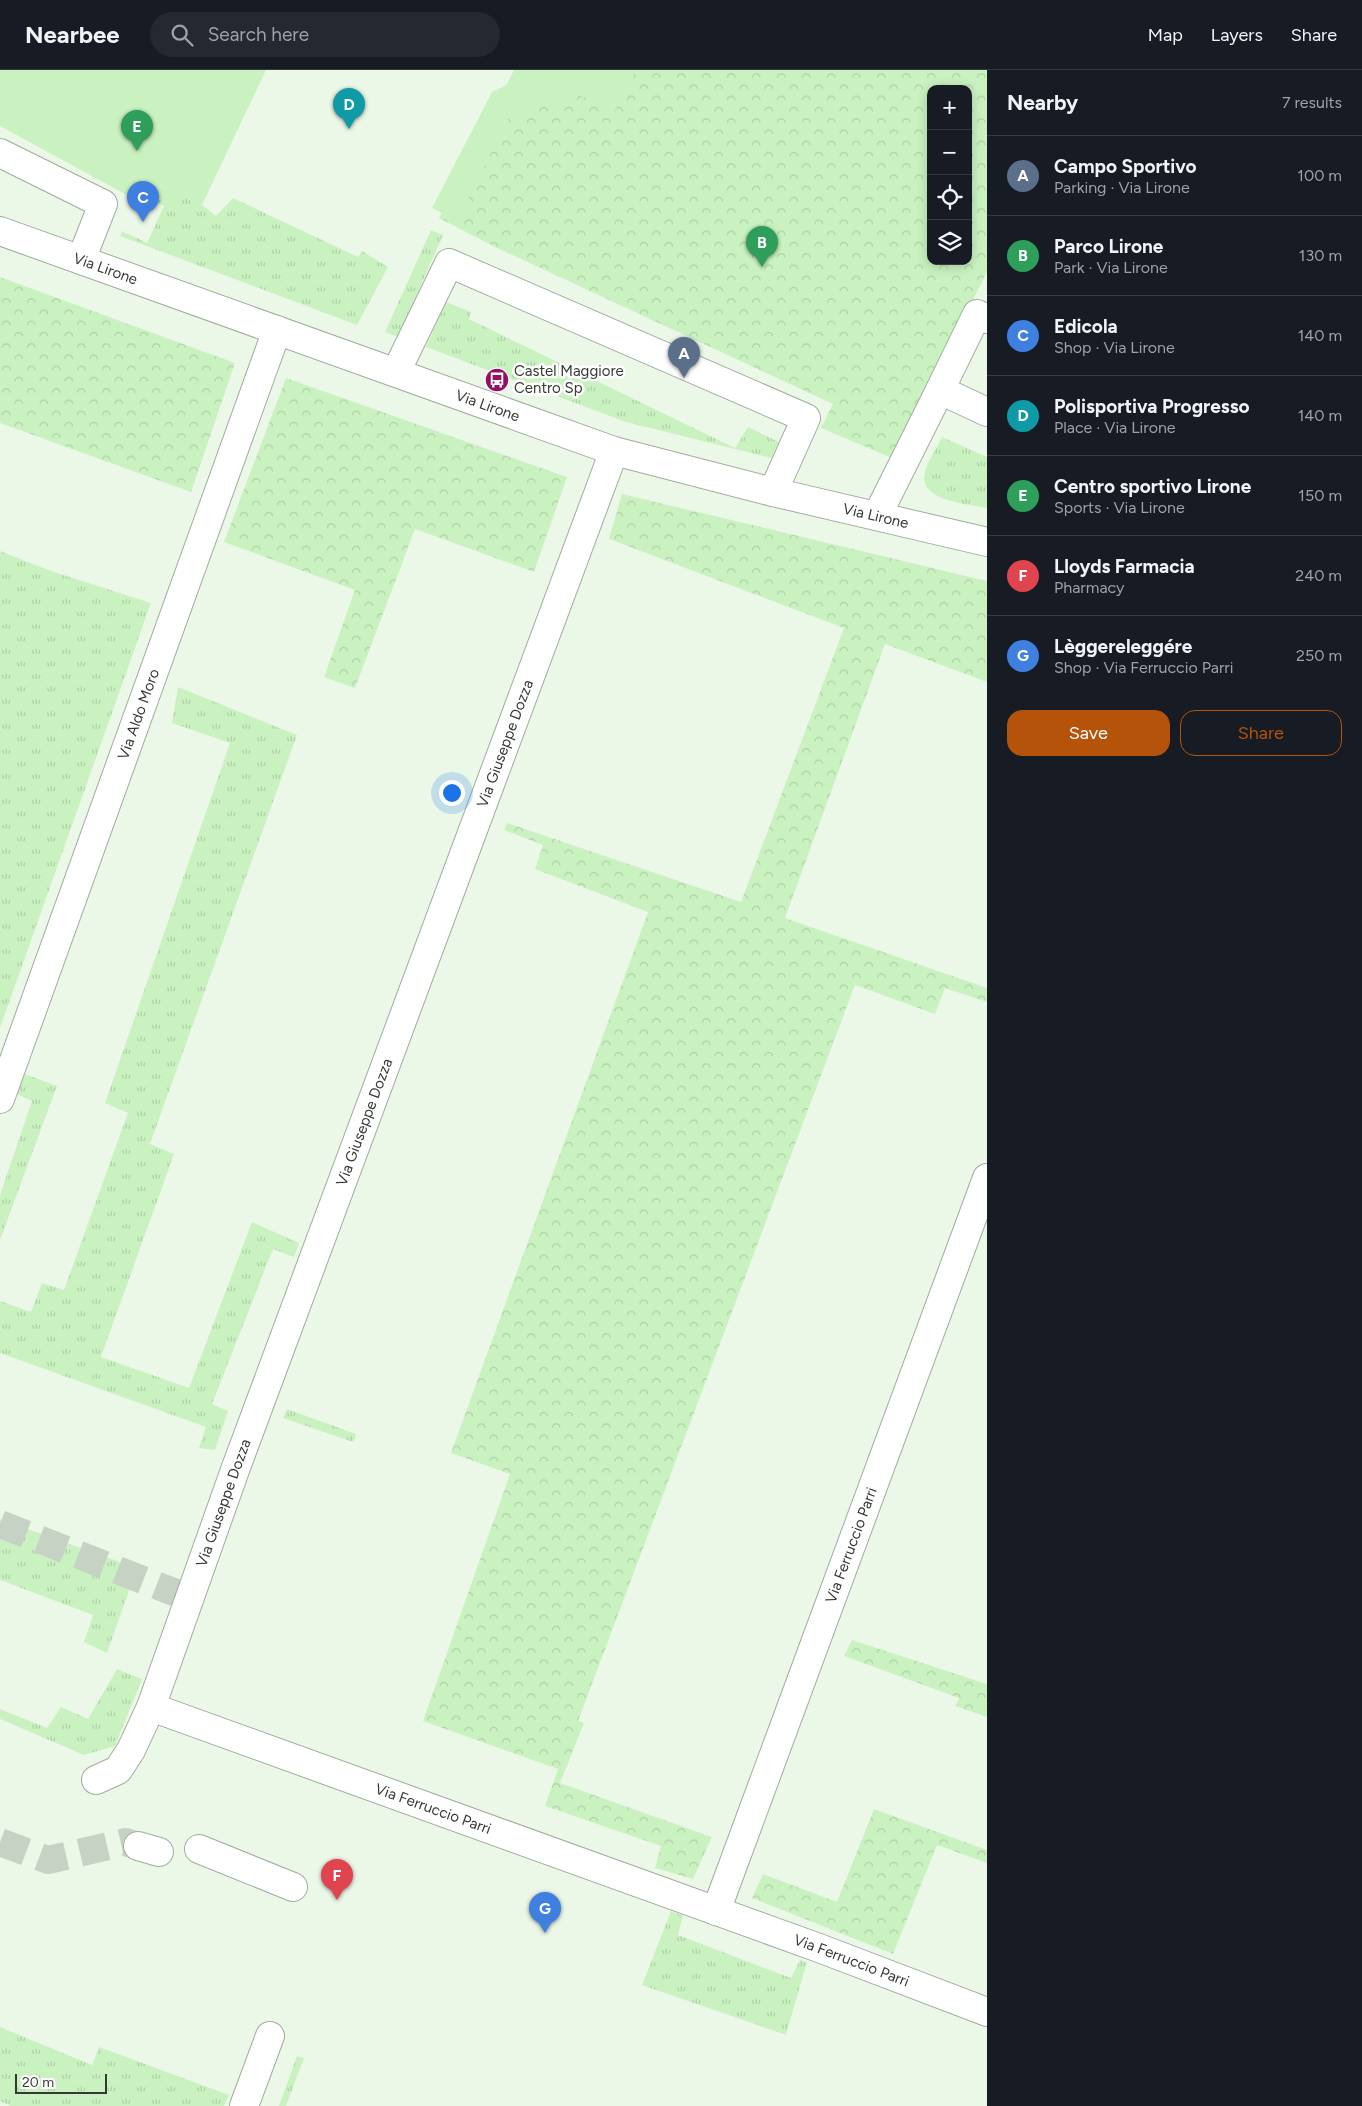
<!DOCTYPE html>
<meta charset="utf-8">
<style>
:root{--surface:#171b24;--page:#242831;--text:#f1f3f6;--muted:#9ea1a6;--line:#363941;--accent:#b45309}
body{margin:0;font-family:Figtree,sans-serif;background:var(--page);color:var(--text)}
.controls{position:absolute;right:15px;top:15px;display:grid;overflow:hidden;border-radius:10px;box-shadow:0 2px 12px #0003}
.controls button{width:45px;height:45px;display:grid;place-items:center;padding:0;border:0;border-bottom:1px solid var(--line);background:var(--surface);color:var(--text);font:25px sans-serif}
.scale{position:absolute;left:15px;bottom:12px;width:92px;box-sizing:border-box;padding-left:5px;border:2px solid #343933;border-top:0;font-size:14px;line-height:18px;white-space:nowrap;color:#343933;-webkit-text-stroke:4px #fff;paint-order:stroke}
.you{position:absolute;left:451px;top:722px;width:18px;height:18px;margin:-12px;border:4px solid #fff;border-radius:50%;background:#1a73e8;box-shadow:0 0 0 8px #1a73e833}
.badge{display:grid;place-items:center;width:32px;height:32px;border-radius:50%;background:var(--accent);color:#fff;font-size:16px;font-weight:700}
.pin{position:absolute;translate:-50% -41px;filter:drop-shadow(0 1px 2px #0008)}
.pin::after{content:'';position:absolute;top:26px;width:18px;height:15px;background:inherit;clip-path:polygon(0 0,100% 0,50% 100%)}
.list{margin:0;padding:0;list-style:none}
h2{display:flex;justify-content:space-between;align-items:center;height:65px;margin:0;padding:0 20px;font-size:21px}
h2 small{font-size:16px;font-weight:400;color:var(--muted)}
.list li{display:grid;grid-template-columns:32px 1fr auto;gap:15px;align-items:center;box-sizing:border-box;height:80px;padding:0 20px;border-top:1px solid var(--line)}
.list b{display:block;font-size:19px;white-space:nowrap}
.list p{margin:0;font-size:16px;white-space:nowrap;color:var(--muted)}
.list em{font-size:16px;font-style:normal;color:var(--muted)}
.actions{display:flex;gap:10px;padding:15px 20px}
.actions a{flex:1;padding:11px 0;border:1px solid var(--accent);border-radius:15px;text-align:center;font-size:18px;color:var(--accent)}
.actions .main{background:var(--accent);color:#fff}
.icon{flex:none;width:28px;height:28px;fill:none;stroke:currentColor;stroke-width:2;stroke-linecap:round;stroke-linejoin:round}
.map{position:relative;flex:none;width:987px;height:2036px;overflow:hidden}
header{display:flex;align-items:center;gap:30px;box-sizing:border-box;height:70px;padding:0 25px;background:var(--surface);border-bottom:1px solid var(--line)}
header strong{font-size:24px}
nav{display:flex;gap:28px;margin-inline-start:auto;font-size:18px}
.search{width:350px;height:45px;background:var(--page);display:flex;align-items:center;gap:12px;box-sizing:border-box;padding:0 18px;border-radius:28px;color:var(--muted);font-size:19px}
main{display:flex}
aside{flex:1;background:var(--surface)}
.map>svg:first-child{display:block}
</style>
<header>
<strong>Nearbee</strong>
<div class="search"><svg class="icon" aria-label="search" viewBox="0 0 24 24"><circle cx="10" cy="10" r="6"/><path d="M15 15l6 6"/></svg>Search here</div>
<nav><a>Map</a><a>Layers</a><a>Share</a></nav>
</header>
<main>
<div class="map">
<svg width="987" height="2036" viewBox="0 0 987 2036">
<defs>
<pattern id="grass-tufts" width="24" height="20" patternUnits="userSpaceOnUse" patternTransform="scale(1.25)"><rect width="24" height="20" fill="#caf2c1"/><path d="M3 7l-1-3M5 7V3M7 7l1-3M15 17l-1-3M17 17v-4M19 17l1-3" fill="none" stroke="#aed0a6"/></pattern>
<pattern id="park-crowns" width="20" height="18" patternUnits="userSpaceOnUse" patternTransform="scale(1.25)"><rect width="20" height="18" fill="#caf2c1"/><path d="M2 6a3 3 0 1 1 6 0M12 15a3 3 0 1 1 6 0" fill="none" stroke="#aed0a6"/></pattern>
</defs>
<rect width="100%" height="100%" fill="#ebf8e8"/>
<g fill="url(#grass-tufts)">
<path d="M 135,106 L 202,135 L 216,146 L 233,128 L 358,187 L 362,181 L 388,197 L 357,255 L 120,166 L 122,161 L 147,173 L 164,136 L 140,124 L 137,130 L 125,124 Z"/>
<path d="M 431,160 L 443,165 L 398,267 L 385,262 Z"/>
<path d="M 446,232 L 471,242 L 469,249 L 735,378 L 748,357 L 779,372 L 771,388 L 626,352 L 426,277 Z"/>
<path d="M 942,367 L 987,387 L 987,438 C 968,434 917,431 925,402 C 928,390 937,378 942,367 Z"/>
<path d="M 0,481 L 51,501 L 151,533 L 0,958 Z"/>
<path d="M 178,617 L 297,665 L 150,1074 L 174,1084 L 101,1287 L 189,1318 L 252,1152 L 299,1173 L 294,1187 L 273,1179 L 212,1334 L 228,1341 L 215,1380 L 199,1378 L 206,1357 L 0,1283 L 0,1231 L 31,1242 L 42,1213 L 64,1220 L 128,1043 L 105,1033 L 230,673 L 172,653 Z"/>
<path d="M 22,1003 L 57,1016 L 0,1170 L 0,1125 L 32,1031 L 13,1022 Z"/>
<path d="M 287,1339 L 356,1364 L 353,1372 L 283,1348 Z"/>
<path d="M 0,1449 L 137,1498 L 107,1583 L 84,1572 L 93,1545 L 0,1510 Z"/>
<path d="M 117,1599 L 142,1609 L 115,1676 L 84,1685 L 0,1649 L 0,1639 L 47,1658 L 61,1637 L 88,1649 Z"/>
<path d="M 671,1841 L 683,1846 L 678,1865 L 791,1908 L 800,1890 L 807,1892 L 786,1965 L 642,1915 Z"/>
<path d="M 0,1957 L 92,1995 L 99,1977 L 229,2025 L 224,2036 L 11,2036 L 0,2031 Z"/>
<path d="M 297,1986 L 304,1988 L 286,2036 L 279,2036 Z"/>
</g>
<g fill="url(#park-crowns)" fill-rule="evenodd">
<path d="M 514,0 L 987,0 L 987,202 L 911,352 L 894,389 L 821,358 L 833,334 L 493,176 L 439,148 ZM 931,19 L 968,19 L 968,191 L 931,191 Z"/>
<path d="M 0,207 L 235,293 L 191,422 L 0,353 Z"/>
<path d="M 286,308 L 567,407 L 534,502 L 415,459 L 355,618 L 324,607 L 355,520 L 224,472 Z"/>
<path d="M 622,424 L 987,511 L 987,612 L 885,574 L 785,848 L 987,918 L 987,932 L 945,918 L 935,944 L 855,915 L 578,1651 L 584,1653 L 560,1713 L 712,1767 L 693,1809 L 655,1798 L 661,1776 L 545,1736 L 558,1699 L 423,1651 L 510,1404 L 451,1383 L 648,842 L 535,799 L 543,775 L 504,760 L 507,753 L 741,832 L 844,558 L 609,469 Z"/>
<path d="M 852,1570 L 987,1614 L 987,1647 L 955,1636 L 959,1628 L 844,1586 Z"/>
<path d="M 874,1739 L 987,1780 L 987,1793 L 937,1775 L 893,1884 L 752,1828 L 763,1804 L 837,1832 Z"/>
</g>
<g fill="#caf2c1">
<path d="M 0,0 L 266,0 L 202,135 L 135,106 L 125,124 L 0,56 Z"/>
<path d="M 531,0 L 636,0 L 614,43 L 577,24 L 509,47 L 457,151 L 432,138 L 492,22 L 529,4 Z"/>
</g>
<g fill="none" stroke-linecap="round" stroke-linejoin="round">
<g stroke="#c6d2c4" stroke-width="28" stroke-dasharray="28 14" stroke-linecap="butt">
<path d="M 0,1454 L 189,1528"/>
<path d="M 0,1772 L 48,1790 L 126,1772 L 138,1776"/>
</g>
<g stroke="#a0ac9d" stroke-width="30">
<g id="minor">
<path d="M 0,83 L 103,134 L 81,190"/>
<path id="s1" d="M 0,161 L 614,381 L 773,422 L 987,472"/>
<path d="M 396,302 L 449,193 L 806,348 L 773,422"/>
<path d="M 940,320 L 977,244 L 987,249"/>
<path d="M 877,446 L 940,320 L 987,342"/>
<path id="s2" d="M 0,1029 L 277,260"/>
<path id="s3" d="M 151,1637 L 819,1878 L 987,1942"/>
<path id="s4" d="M 96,1710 L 118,1700 L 131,1680 L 151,1637 L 235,1400 L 614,381"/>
<path d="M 138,1776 L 159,1782"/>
<path d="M 199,1779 L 293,1817"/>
<path id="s5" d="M 716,1841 L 987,1108"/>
<path d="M 244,2036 L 270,1966"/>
</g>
</g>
<use href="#minor" stroke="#fff" stroke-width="28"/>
</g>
<defs>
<g id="bus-disc" transform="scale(1.25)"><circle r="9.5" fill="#970d63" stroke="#fff"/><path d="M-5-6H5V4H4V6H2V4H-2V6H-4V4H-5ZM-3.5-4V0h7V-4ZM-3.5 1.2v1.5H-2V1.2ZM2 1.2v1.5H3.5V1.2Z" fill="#fff"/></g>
</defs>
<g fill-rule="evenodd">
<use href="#bus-disc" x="497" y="310"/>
</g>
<g text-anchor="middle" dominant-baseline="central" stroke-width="5" stroke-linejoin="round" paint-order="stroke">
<g font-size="15" fill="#343933" stroke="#fff">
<text stroke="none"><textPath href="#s1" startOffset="112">Via Lirone</textPath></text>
<text stroke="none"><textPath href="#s1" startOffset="518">Via Lirone</textPath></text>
<text stroke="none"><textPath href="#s1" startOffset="922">Via Lirone</textPath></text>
<text stroke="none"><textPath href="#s2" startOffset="409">Via Aldo Moro</textPath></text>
<text stroke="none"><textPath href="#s4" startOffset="1122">Via Giuseppe Dozza</textPath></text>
<text stroke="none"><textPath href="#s4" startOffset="718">Via Giuseppe Dozza</textPath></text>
<text stroke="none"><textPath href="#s4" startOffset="312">Via Giuseppe Dozza</textPath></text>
<text stroke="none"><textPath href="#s5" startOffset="390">Via Ferruccio Parri</textPath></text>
<text stroke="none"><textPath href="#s3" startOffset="300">Via Ferruccio Parri</textPath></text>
<text stroke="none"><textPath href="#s3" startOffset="745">Via Ferruccio Parri</textPath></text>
</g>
<g font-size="15" fill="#343933" stroke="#fff" text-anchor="start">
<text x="514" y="301">Castel Maggiore<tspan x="514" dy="17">Centro Sp</tspan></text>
</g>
</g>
</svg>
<div class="controls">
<button>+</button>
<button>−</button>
<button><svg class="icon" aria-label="locate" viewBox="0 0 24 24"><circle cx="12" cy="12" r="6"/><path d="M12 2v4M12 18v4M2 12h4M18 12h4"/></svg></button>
<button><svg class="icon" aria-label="layers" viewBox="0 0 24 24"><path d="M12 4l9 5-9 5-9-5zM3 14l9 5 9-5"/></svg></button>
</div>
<div class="scale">20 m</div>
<div class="you"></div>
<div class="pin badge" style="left:684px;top:308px;background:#5c6f8a">A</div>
<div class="pin badge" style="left:762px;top:197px;background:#2e9e5b">B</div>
<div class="pin badge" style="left:143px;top:152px;background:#3f7fe0">C</div>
<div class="pin badge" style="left:349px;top:59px;background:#0f9aa8">D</div>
<div class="pin badge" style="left:137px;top:81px;background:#2e9e5b">E</div>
<div class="pin badge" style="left:337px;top:1830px;background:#e0444e">F</div>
<div class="pin badge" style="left:545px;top:1863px;background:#3f7fe0">G</div>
</div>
<aside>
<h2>Nearby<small>7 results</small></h2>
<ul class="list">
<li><span class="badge" style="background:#5c6f8a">A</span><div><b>Campo Sportivo</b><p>Parking · Via Lirone</p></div><em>100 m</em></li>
<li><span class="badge" style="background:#2e9e5b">B</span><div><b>Parco Lirone</b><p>Park · Via Lirone</p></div><em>130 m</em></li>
<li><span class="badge" style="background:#3f7fe0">C</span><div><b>Edicola</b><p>Shop · Via Lirone</p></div><em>140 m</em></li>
<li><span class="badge" style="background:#0f9aa8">D</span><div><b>Polisportiva Progresso</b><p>Place · Via Lirone</p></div><em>140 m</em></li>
<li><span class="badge" style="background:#2e9e5b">E</span><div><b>Centro sportivo Lirone</b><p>Sports · Via Lirone</p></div><em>150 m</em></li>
<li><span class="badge" style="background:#e0444e">F</span><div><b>Lloyds Farmacia</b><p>Pharmacy</p></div><em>240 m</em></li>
<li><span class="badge" style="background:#3f7fe0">G</span><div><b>Lèggereleggére</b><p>Shop · Via Ferruccio Parri</p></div><em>250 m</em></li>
</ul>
<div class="actions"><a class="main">Save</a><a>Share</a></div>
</aside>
</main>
